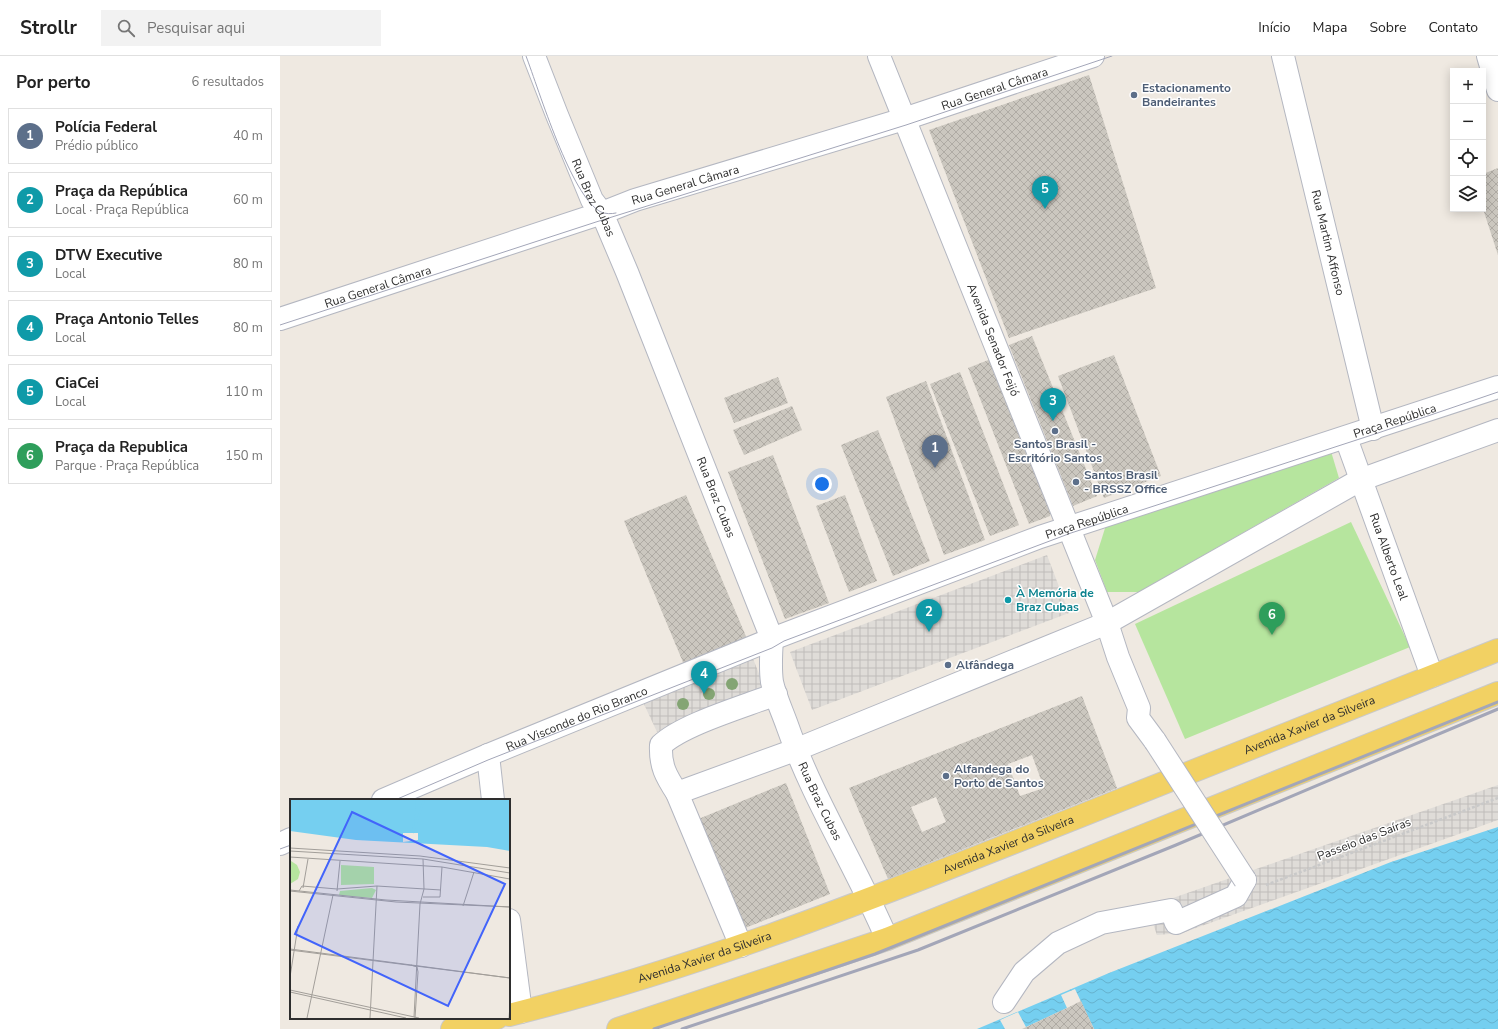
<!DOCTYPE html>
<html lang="pt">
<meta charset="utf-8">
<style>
:root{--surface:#fff;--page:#f2f2f2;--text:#222;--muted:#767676;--line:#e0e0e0;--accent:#4264fb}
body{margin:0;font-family:"Nunito Sans",sans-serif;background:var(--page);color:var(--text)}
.controls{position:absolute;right:12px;top:12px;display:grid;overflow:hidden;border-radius:0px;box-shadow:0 2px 10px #0003}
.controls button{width:36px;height:36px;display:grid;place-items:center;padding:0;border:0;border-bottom:1px solid var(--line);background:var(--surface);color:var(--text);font:20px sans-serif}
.you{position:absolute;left:542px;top:428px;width:14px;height:14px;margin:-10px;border:3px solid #fff;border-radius:50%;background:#1a73e8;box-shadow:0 0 0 6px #1a73e833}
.badge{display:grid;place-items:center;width:26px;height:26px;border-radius:50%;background:var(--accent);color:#fff;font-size:13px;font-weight:700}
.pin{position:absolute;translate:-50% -33px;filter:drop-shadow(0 1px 2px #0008)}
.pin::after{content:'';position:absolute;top:21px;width:14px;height:12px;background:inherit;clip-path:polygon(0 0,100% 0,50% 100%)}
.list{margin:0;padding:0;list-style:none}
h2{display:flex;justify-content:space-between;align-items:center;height:52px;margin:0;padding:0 16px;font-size:17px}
h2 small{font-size:13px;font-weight:400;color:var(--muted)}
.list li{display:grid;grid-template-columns:26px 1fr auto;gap:12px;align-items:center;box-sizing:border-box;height:56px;margin:0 8px 8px;padding:0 8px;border:1px solid var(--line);border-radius:0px}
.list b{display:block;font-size:15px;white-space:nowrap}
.list p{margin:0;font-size:13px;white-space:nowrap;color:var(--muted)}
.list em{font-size:13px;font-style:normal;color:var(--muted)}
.icon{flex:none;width:22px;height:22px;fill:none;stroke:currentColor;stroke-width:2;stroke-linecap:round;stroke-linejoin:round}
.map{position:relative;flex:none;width:1218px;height:973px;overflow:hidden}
header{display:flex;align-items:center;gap:24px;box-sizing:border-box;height:56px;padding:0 20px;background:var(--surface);border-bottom:1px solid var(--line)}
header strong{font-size:19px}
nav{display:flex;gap:22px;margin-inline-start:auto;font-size:14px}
.search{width:280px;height:36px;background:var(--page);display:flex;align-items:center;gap:10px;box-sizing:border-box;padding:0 14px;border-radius:0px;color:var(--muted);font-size:15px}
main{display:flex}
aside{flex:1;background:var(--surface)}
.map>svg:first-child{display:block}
</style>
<header>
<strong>Strollr</strong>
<div class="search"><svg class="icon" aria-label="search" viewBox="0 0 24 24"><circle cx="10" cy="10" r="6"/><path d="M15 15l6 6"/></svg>Pesquisar aqui</div>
<nav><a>Início</a><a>Mapa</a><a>Sobre</a><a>Contato</a></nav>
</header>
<main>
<aside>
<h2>Por perto<small>6 resultados</small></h2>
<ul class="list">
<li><span class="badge" style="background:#5c6f8a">1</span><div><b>Polícia Federal</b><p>Prédio público</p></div><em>40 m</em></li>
<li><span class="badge" style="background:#0f9aa8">2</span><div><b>Praça da República</b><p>Local · Praça República</p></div><em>60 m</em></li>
<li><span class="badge" style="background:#0f9aa8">3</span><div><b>DTW Executive</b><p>Local</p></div><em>80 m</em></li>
<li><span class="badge" style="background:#0f9aa8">4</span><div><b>Praça Antonio Telles</b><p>Local</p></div><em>80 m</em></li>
<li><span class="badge" style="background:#0f9aa8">5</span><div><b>CiaCei</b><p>Local</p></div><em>110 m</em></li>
<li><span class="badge" style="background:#2e9e5b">6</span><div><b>Praça da Republica</b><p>Parque · Praça República</p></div><em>150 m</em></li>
</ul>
</aside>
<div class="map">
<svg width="1218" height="973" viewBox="0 0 1218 973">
<defs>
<pattern id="plaza-grid" width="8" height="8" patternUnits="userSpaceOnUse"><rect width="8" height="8" fill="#dfdcd8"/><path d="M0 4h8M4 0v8" fill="none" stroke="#c0bdba"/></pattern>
<pattern id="water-waves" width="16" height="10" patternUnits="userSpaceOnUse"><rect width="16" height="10" fill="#75cff0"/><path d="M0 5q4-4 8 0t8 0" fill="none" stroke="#66b2ce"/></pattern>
<pattern id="building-cross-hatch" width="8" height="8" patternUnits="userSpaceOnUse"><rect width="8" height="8" fill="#cbc7bf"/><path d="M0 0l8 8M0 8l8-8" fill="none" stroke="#afaba4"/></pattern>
</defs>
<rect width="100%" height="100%" fill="#efe9e1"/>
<g fill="#b6e59e">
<path d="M 1050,392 L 1059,422 L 859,536 L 827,536 L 815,504 L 826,469 Z"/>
<path d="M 1071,466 L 1130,591 L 905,683 L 855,568 Z"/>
</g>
<g fill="url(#plaza-grid)">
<path d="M 767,499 L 789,557 L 532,654 L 510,596 Z"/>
<path d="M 472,600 L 485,633 L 377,676 L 362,644 Z"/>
<path d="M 1218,729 L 1218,764 L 902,877 L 877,879 L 867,851 Z"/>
</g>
<path fill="url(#water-waves)" d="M 1218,771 L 1218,973 L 697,973 L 829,917 L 1111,806 Z"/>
<path fill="#efe9e1" d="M 795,933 L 814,973 L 725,973 L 720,964 L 738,956 L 746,971 L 787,952 L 781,939 Z"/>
<g fill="url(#building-cross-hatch)" fill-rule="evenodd">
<path d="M 809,19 L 876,232 L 729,282 L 649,74 Z"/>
<path d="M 1218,112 L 1218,199 L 1203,153 L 1203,118 Z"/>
<path d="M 752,280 L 817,440 L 793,450 L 729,289 Z"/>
<path d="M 834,299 L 881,420 L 824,442 L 778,320 Z"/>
<path d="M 711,303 L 772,450 L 770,460 L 749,468 L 688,312 Z"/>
<path d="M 680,316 L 739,469 L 710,480 L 650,328 Z"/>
<path d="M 498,321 L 508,347 L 454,367 L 444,342 Z"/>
<path d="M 646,325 L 705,484 L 664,499 L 606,341 Z"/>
<path d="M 512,350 L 522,374 L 464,399 L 453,374 Z"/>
<path d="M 598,374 L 650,505 L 613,520 L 561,389 Z"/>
<path d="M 493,399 L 549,547 L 505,563 L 448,416 Z"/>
<path d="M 406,439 L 468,585 L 405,611 L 344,465 Z"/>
<path d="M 565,439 L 597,525 L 569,536 L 536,450 Z"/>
<path d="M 802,640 L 837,732 L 608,823 L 569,732 ZM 752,699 L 764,732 L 740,740 L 728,708 ZM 656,741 L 666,766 L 642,776 L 631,751 Z"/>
<path d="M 506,727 L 550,838 L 460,874 L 416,764 Z"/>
<path d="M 801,945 L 814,973 L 742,973 L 787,952 Z"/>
</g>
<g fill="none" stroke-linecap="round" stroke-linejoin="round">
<g stroke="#b4b7c1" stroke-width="24">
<g id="minor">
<path id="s1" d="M 254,0 L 277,59 L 312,144 L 322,157 L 347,216 L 492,583 C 491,597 490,612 492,626 C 495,640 502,655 507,669 C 533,744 576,810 607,883"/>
<path id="s2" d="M 599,0 L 827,567 L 838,601 L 859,652 L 858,662 L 875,685"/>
<path id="s3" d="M 1003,0 L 1093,373"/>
<path d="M 1208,0 L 1218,34"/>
<path id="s4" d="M 0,263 L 322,157 L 355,144 L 624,63 L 813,0"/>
<path id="s5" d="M 1066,382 L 1152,620"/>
<path d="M 208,699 L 213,744"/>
<path d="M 397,737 L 515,694 L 827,567 L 1080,424 L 1218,374"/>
<path id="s6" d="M 103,744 L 208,699 L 492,583 L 760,481 L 1218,331"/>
<path d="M 0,788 L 11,783"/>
<path d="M 229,864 L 241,956"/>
<path d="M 461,890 L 397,737 C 386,720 380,710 381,689 C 403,668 466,650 496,638"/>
<path d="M 724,946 L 744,916 L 778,887 L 821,867 L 891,854 L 896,867 L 956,840 L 965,824"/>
</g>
</g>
<g stroke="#c9c9c9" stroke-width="24">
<g id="major">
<path id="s7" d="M 229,959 C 408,915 579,848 750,780 C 906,718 1062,656 1218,594"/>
<path d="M 172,973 L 217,962"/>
<path d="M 338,973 L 607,883 L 1218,637"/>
</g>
</g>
<path stroke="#c9c9c9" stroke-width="2.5" stroke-dasharray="3 2" stroke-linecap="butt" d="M 986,829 L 1218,742"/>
<use href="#minor" stroke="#fff" stroke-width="22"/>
<use href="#major" stroke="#f2d163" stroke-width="22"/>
<g stroke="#a3a6b8" stroke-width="1">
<path d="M 246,0 C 259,34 291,141 321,156 C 325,158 332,158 336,157"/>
<path d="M 0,269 L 316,166 L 626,69 L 832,0"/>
<path d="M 115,744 L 208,704 L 492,592 L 504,585 L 791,477 L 1098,377 L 1218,336"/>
<path d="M 0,793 L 11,789"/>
</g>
<g stroke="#a3a6b8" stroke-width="3">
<path d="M 374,973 L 595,898 L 1218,646"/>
<path d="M 402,973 L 638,894 L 896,789 L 1218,653"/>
</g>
<g stroke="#b4b7c1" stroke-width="24" stroke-linecap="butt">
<path id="minor-bridge" d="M 875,685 L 965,824"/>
</g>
<use href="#minor-bridge" stroke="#fff" stroke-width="22"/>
</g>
<g fill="#84a574">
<circle cx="452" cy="628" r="6"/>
<circle cx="429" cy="638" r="6"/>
<circle cx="403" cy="648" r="6"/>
</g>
<g fill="#5c6f8a" stroke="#fff" stroke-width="1.5">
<circle cx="854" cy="39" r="4"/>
<circle cx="775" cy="375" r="4"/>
<circle cx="796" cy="426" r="4"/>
<circle cx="668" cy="609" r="4"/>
<circle cx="666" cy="720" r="4"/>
</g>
<circle fill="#0f9aa8" stroke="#fff" stroke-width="1.5" cx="728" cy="544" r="4"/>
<g text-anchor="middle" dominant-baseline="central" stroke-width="3" stroke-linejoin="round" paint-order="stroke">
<g font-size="12" font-weight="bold" fill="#4e5e75" stroke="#fff" text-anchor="start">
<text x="862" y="32">Estacionamento<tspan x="862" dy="14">Bandeirantes</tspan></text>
<text x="775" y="388" text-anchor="middle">Santos Brasil -<tspan x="775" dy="14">Escritório Santos</tspan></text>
<text x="804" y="419">Santos Brasil<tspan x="804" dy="14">- BRSSZ Office</tspan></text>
<text x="676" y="609">Alfândega</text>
<text x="674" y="713">Alfandega do<tspan x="674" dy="14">Porto de Santos</tspan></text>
</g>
<g font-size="12" fill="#2e2e2e" stroke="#fff">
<text stroke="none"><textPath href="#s4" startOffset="751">Rua General Câmara</textPath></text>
<text stroke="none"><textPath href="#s4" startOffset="427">Rua General Câmara</textPath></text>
<text stroke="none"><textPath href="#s1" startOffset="154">Rua Braz Cubas</textPath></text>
<text stroke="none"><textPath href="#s3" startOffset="192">Rua Martim Affonso</textPath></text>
<text stroke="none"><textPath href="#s4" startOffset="103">Rua General Câmara</textPath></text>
<text stroke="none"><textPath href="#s2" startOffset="306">Avenida Senador Feijó</textPath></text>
<text stroke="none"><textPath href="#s6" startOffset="1081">Praça República</textPath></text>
<text stroke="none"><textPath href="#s1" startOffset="478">Rua Braz Cubas</textPath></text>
<text stroke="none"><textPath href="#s6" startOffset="757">Praça República</textPath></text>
<text stroke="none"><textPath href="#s5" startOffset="126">Rua Alberto Leal</textPath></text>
<text stroke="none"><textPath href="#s6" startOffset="210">Rua Visconde do Rio Branco</textPath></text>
<text stroke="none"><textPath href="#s7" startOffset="852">Avenida Xavier da Silveira</textPath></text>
<text stroke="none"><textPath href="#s1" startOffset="802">Rua Braz Cubas</textPath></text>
<text transform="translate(1084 783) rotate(-21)">Passeio das Saíras</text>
<text stroke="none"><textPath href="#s7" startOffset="528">Avenida Xavier da Silveira</textPath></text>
<text stroke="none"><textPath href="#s7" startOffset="204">Avenida Xavier da Silveira</textPath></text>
</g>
<g font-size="12" font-weight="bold" fill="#0d838f" stroke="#fff" text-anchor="start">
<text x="736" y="537">À Memória de<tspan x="736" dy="14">Braz Cubas</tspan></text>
</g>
</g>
<g transform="translate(10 743)">
<rect width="220" height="220" fill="#efe9e1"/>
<path d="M 1,62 L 7,66 L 10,73 L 8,80 L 0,85 ZM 51,66 L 84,68 L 84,85 L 51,86 ZM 82,89 L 86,91 L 82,99 L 49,96 L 50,92 Z" fill="#b6e59e"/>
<path d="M 0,1 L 220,1 L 220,52 L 197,48 L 66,41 L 0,32 Z" fill="#75cff0"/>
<path d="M 113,34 L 128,34 L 128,41 L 113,43 Z" fill="#efe9e1"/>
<path fill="none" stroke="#75cff0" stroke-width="2" d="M 123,24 L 123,1M 123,32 L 125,1M 123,34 L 134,1"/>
<path fill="none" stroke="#a29e99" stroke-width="1" d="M 0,49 L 130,57 L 220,69M 0,52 L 133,60 L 220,74M 0,58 L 152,68 L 220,80M 13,89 L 18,60M 0,91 L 96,101 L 220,108M 0,92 L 106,103 L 220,108M 9,92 L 12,87 L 47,90 L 87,87 L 151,91M 47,92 L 50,62M 133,98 L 150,98 L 152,68M 173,107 L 184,73M 0,150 L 220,179M 0,151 L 220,179M 121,166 L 127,168 L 128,173 L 125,219M 0,178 L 8,127M 0,191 L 129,219M 0,193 L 116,219M 124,218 L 130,105 L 134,90 L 133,60M 17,219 L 43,96M 80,219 L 87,87M 219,219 L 220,206"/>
<path fill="#4264fb" fill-opacity="0.15" stroke="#4264fb" stroke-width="2" d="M 62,13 L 215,85 L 158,207 L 5,135 Z"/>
<rect width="220" height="220" fill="none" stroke="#2e2e2e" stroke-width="2"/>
</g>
</svg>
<div class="controls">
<button>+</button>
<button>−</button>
<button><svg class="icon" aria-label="locate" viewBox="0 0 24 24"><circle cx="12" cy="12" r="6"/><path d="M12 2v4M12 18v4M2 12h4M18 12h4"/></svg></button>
<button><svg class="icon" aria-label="layers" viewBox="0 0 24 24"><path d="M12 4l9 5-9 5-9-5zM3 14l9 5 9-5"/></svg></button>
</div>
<div class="you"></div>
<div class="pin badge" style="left:655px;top:412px;background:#5c6f8a">1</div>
<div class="pin badge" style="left:649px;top:576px;background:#0f9aa8">2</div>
<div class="pin badge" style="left:773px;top:365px;background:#0f9aa8">3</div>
<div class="pin badge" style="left:424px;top:638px;background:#0f9aa8">4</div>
<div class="pin badge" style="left:765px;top:153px;background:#0f9aa8">5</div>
<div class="pin badge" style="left:992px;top:579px;background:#2e9e5b">6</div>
</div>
</main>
